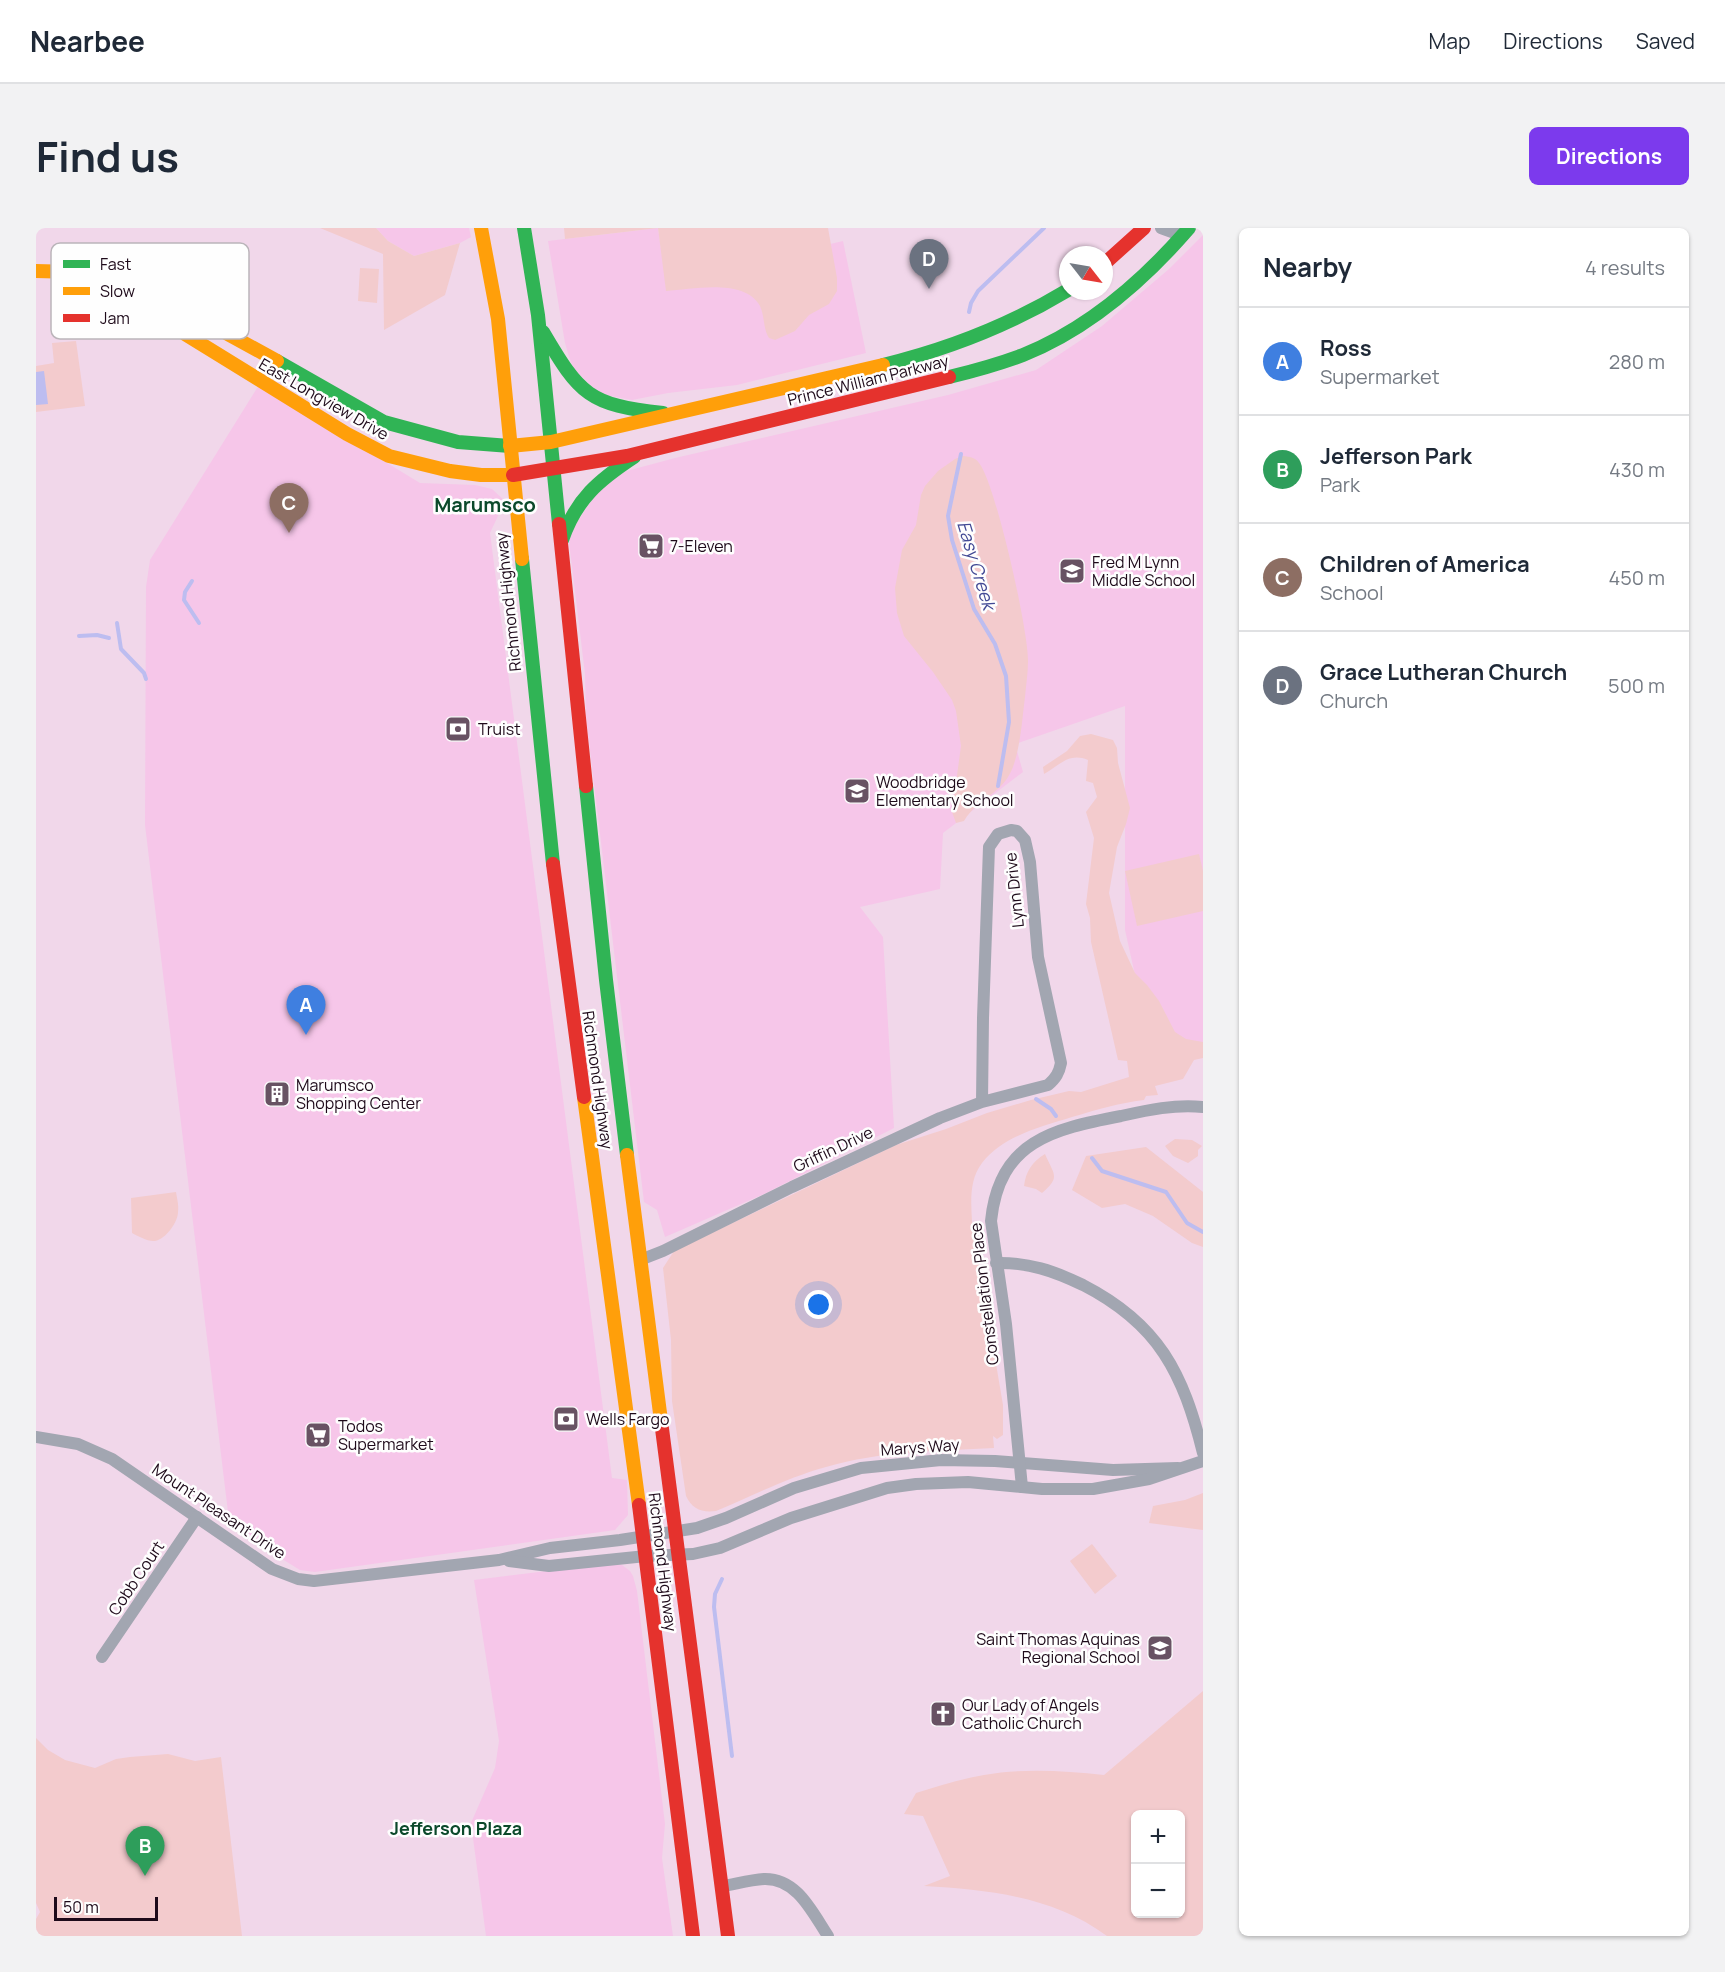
<!DOCTYPE html>
<meta charset="utf-8">
<style>
:root{--surface:#fff;--page:#f2f2f3;--text:#1f2937;--muted:#747a83;--line:#e0e1e3;--accent:#7c3aed}
body{margin:0;font-family:Manrope,sans-serif;background:var(--page);color:var(--text)}
.controls{position:absolute;right:18px;bottom:18px;display:grid;overflow:hidden;border-radius:9px;box-shadow:0 2px 4px #0004}
.controls button{width:54px;height:54px;display:grid;place-items:center;padding:0;border:0;border-bottom:2px solid var(--line);background:var(--surface);color:var(--text);font:30px sans-serif}
.compass{position:absolute;left:1023px;top:18px;width:54px;height:54px;border-radius:50%;background:var(--surface);box-shadow:0 2px 4px #0004;rotate:121deg}
.scale{position:absolute;left:18px;bottom:15px;width:104px;box-sizing:border-box;padding-left:6px;border:3px solid #1e0a1a;border-top:0;font-size:16px;line-height:21px;white-space:nowrap;color:#1e0a1a;-webkit-text-stroke:4px #fefefe;paint-order:stroke}
.you{position:absolute;left:783px;top:1077px;width:21px;height:21px;margin:-15px;border:4px solid #fff;border-radius:50%;background:#1a73e8;box-shadow:0 0 0 9px #1a73e833}
.badge{display:grid;place-items:center;width:39px;height:39px;border-radius:50%;background:var(--accent);color:#fff;font-size:20px;font-weight:700}
.pin{position:absolute;translate:-50% -50px;filter:drop-shadow(0 2px 3px #0008)}
.pin::after{content:'';position:absolute;top:32px;width:21px;height:18px;background:inherit;clip-path:polygon(0 0,100% 0,50% 100%)}
.list{margin:0;padding:0;list-style:none}
h2{display:flex;justify-content:space-between;align-items:center;height:78px;margin:0;padding:0 24px;font-size:26px}
h2 small{font-size:20px;font-weight:400;color:var(--muted)}
.list li{display:grid;grid-template-columns:39px 1fr auto;gap:18px;align-items:center;box-sizing:border-box;height:108px;padding:0 24px;border-top:2px solid var(--line)}
.list b{display:block;font-size:22px;white-space:nowrap}
.list p{margin:0;font-size:20px;white-space:nowrap;color:var(--muted)}
.list em{font-size:20px;font-style:normal;color:var(--muted)}
.map{position:relative;flex:none;width:1167px;height:1708px;overflow:hidden;border-radius:9px}
header{display:flex;align-items:center;gap:36px;box-sizing:border-box;height:84px;padding:0 30px;background:var(--surface);border-bottom:2px solid var(--line)}
header strong{font-size:28px}
nav{display:flex;gap:33px;margin-inline-start:auto;font-size:21px}
.intro{display:flex;align-items:center;justify-content:space-between;box-sizing:border-box;height:144px;padding:0 36px}
h1{margin:0;font-size:42px}
.button{padding:15px 27px;border-radius:9px;background:var(--accent);color:#fff;font-size:21px;font-weight:700}
main{display:flex;gap:36px;padding:0 36px}
aside{flex:1;background:var(--surface);border-radius:9px;box-shadow:0 2px 4px #0004}
.map>svg:first-child{display:block}
</style>
<header>
<strong>Nearbee</strong>
<nav><a>Map</a><a>Directions</a><a>Saved</a></nav>
</header>
<div class="intro"><h1>Find us</h1><a class="button">Directions</a></div>
<main>
<div class="map">
<svg width="1167" height="1708" viewBox="0 0 1167 1708">
<rect width="100%" height="100%" fill="#f1d7ea"/>
<g fill="#f6c6e9">
<path d="M 340,0 L 433,0 L 435,9 L 424,15 L 378,28 L 352,13 Z"/>
<path d="M 622,0 L 631,62 L 706,37 L 807,13 L 830,125 L 701,157 L 632,165 L 596,172 L 564,166 L 538,141 L 533,129 L 529,115 L 512,13 Z"/>
<path d="M 1167,7 L 1167,827 L 1120,841 L 1089,702 L 1089,478 L 979,516 L 987,544 L 907,605 L 904,661 L 824,679 L 847,709 L 858,900 L 728,966 L 629,1009 L 621,982 L 608,974 L 550,489 L 549,446 L 533,314 L 533,306 L 572,248 L 639,230 L 912,167 L 1000,142 L 1066,98 L 1133,41 Z"/>
<path d="M 223,157 L 384,255 L 439,257 L 456,261 L 469,273 L 454,305 L 576,1250 L 591,1252 L 592,1287 L 579,1302 L 279,1344 L 264,1342 L 202,1304 L 192,1284 L 109,597 L 110,359 L 114,332 Z"/>
<path d="M 576,1335 L 586,1337 L 594,1343 L 597,1348 L 601,1363 L 629,1596 L 626,1630 L 637,1708 L 450,1708 L 435,1595 L 459,1540 L 463,1513 L 438,1352 Z"/>
</g>
<g fill="#f3cbcd" fill-rule="evenodd">
<path d="M 284,0 L 340,0 L 352,13 L 378,28 L 424,15 L 409,67 L 348,102 L 347,26 Z"/>
<path d="M 528,0 L 792,0 L 801,50 L 801,63 L 793,76 L 773,87 L 759,103 L 739,112 L 733,110 C 727,101 729,89 724,78 C 709,50 657,61 630,63 L 622,0 L 529,11 Z"/>
<path d="M 324,40 L 343,41 L 341,75 L 322,73 Z"/>
<path d="M 40,113 L 49,178 L 0,184 L 0,138 L 18,135 L 16,115 Z"/>
<path d="M 927,228 C 934,229 939,229 943,235 C 959,253 993,405 992,433 C 992,445 990,457 989,469 C 986,492 985,514 978,536 C 968,567 943,568 928,593 L 920,595 L 916,584 L 925,518 L 920,483 L 916,472 L 897,444 L 868,408 L 861,385 L 859,360 L 866,322 L 880,297 L 885,267 L 889,258 L 902,243 L 919,231 Z"/>
<path d="M 1055,506 L 1077,512 L 1081,520 L 1082,535 L 1094,580 L 1090,596 L 1081,619 L 1073,665 L 1084,713 L 1099,745 L 1111,757 L 1123,773 L 1139,804 L 1150,811 L 1167,814 L 1167,830 L 1158,832 L 1147,851 L 1119,858 L 1122,867 L 1110,868 L 1108,872 C 1083,875 1060,882 1036,889 C 1004,899 967,908 946,935 C 933,952 935,974 936,994 L 967,1177 L 967,1207 L 961,1211 L 957,1208 L 958,1220 C 903,1223 844,1223 790,1239 C 753,1249 716,1268 680,1283 C 666,1285 656,1281 650,1268 L 636,1173 L 635,1112 L 627,1040 L 638,1023 L 860,917 L 910,901 L 951,885 L 995,872 L 1033,863 L 1045,864 L 1093,849 L 1091,833 L 1082,832 L 1055,714 L 1054,690 L 1050,676 L 1058,610 L 1050,584 L 1061,569 L 1057,555 L 1050,553 L 1052,532 C 1033,524 1024,537 1008,546 L 1007,539 L 1031,523 L 1044,508 Z"/>
<path d="M 1163,626 L 1167,643 L 1167,683 L 1101,698 L 1089,643 Z"/>
<path d="M 1139,911 L 1156,912 L 1166,918 L 1162,922 L 1162,928 L 1152,935 L 1137,928 L 1129,918 Z"/>
<path d="M 1110,919 L 1167,964 L 1167,1019 L 1156,1015 L 1117,988 L 1089,976 L 1066,980 L 1036,962 L 1050,928 Z"/>
<path d="M 1009,926 C 1018,947 1025,949 1006,965 L 1000,961 L 988,958 C 990,943 996,934 1009,926 Z"/>
<path d="M 140,964 C 141,971 143,977 142,984 C 142,994 130,1011 119,1013 C 112,1014 102,1008 96,1005 L 95,970 Z"/>
<path d="M 1167,1265 L 1167,1302 L 1113,1295 L 1117,1278 L 1149,1272 Z"/>
<path d="M 1056,1316 L 1081,1348 L 1059,1366 L 1034,1333 Z"/>
<path d="M 1167,1463 L 1167,1708 L 1071,1708 C 1017,1668 953,1662 888,1658 L 914,1648 L 887,1588 L 868,1586 L 880,1565 C 902,1558 925,1551 948,1547 C 988,1540 1028,1543 1068,1547 ZM 1100,1586 L 1144,1586 L 1144,1686 L 1100,1686 Z"/>
<path d="M 0,1510 L 12,1522 L 29,1532 L 59,1540 L 80,1531 L 94,1529 L 132,1526 L 159,1533 L 185,1529 L 206,1708 L 0,1708 L 0,1691 L 4,1684 L 0,1675 Z"/>
</g>
<path fill="#bdbdf0" d="M 8,143 L 12,176 L 0,177 L 0,144 Z"/>
<g fill="none" stroke-linecap="round" stroke-linejoin="round">
<g stroke="#bdbdf0" stroke-width="4">
<path d="M 933,84 L 935,75 L 942,63 L 1008,0"/>
<path d="M 925,226 L 912,288 L 916,312 L 938,381 L 959,416 L 970,448 L 973,494 L 962,558"/>
<path d="M 156,353 L 149,364 L 148,372 L 163,395"/>
<path d="M 81,395 L 85,421 L 108,445 L 110,451"/>
<path d="M 43,408 L 61,407 L 73,410"/>
<path d="M 1000,871 L 1015,881 L 1020,888"/>
<path d="M 1056,930 L 1066,943 L 1130,964 L 1151,995 L 1167,1004"/>
<path d="M 686,1351 L 679,1366 L 678,1379 L 696,1528"/>
</g>
<g stroke="#a2a6b1" stroke-width="12">
<path d="M 1125,0 L 1147,8"/>
<path d="M 604,1032 L 627,1023 L 756,959 L 904,890 L 946,874 L 1012,857 C 1020,850 1023,845 1025,835 L 1002,729 L 994,634 L 989,612 L 981,603 L 975,602 L 962,606 L 953,619 L 947,790 L 946,874"/>
<path d="M 960,1035 C 992,1034 1018,1043 1047,1057 C 1123,1096 1147,1145 1167,1225"/>
<path d="M 0,1209 L 42,1216 L 76,1231 L 236,1341 L 262,1351 L 278,1353 L 463,1332 L 514,1320 L 584,1312 L 661,1300 L 690,1290 L 758,1260 L 825,1240 L 905,1232 L 959,1233 L 1077,1242 L 1142,1240"/>
<path d="M 986,1259 L 970,1096 L 955,993 C 963,913 1017,901 1085,888 C 1112,882 1139,876 1167,879"/>
<path d="M 473,1333 L 513,1338 L 610,1328 L 657,1326 L 684,1320 L 755,1290 L 851,1260 L 880,1256 L 932,1254 L 1006,1261 L 1057,1261 L 1113,1251 L 1167,1233"/>
<path d="M 66,1429 L 161,1289"/>
<path d="M 686,1658 C 699,1656 714,1652 728,1651 C 761,1650 776,1684 792,1708"/>
</g>
<g stroke="#30b455" stroke-width="14">
<path d="M 488,0 L 502,87 L 523,296"/>
<path d="M 507,104 C 544,167 553,177 627,185"/>
<path d="M 241,133 L 348,194 L 422,214 L 474,218"/>
<path d="M 847,137 C 913,121 974,97 1032,62"/>
<path d="M 913,149 C 938,143 963,136 987,127 C 1052,101 1108,52 1153,0"/>
<path d="M 526,312 C 540,271 563,252 598,229"/>
<path d="M 486,331 L 517,636"/>
<path d="M 550,558 L 570,752 L 591,927"/>
</g>
<g stroke="#ff9f0a" stroke-width="14">
<path d="M 445,0 L 462,91 L 486,331"/>
<path d="M 0,43 L 38,44 L 61,49 L 96,62 L 138,86 L 161,89 L 241,133"/>
<path d="M 138,86 L 149,106 L 311,206 L 353,228 L 414,243 L 445,247 L 477,247"/>
<path d="M 474,218 L 515,214 L 847,137"/>
<path d="M 548,869 L 603,1277"/>
<path d="M 591,927 L 625,1193"/>
</g>
<g stroke="#e5322d" stroke-width="14">
<path d="M 1068,36 L 1108,0"/>
<path d="M 477,247 L 591,228 L 913,149"/>
<path d="M 523,296 L 550,558"/>
<path d="M 517,636 L 548,869"/>
<path d="M 625,1193 L 692,1708"/>
<path d="M 603,1277 L 657,1708"/>
</g>
</g>
<defs>
<g id="supermarket-square" transform="scale(1.35)"><rect x="-9" y="-9" width="18" height="18" rx="4" fill="#685263" stroke="#fefefe"/><path d="M-6-5.5h2.5l.6 2H6L4.5 2H-2.5L-4.4-4H-6ZM-1.5 3.2a1.3 1.3 0 1 0 .1 0ZM3 3.2a1.3 1.3 0 1 0 .1 0Z" fill="#fff"/></g>
<g id="school-square" transform="scale(1.35)"><rect x="-9" y="-9" width="18" height="18" rx="4" fill="#685263" stroke="#fefefe"/><path d="M0-5L7-2L0 1L-7-2ZM-4 1L0 2.5L4 1V4Q0 6-4 4Z" fill="#fff"/></g>
<g id="bank-square" transform="scale(1.35)"><rect x="-9" y="-9" width="18" height="18" rx="4" fill="#685263" stroke="#fefefe"/><path d="M-6-4H6V4H-6ZM0-2.3a2.3 2.3 0 1 0 0 4.6a2.3 2.3 0 1 0 0-4.6Z" fill="#fff"/></g>
<g id="building-square" transform="scale(1.35)"><rect x="-9" y="-9" width="18" height="18" rx="4" fill="#685263" stroke="#fefefe"/><path d="M-4-6H4V6H1V3H-1V6H-4ZM-2.5-4.3h1.7v1.8h-1.7ZM.8-4.3h1.7v1.8H.8ZM-2.5-1h1.7V.8h-1.7ZM.8-1h1.7V.8H.8Z" fill="#fff"/></g>
<g id="church-square" transform="scale(1.35)"><rect x="-9" y="-9" width="18" height="18" rx="4" fill="#685263" stroke="#fefefe"/><path d="M-1.2-6h2.4v3.5h3.3v2.4h-3.3V6h-2.4V-.1h-3.3v-2.4h3.3Z" fill="#fff"/></g>
</defs>
<g fill-rule="evenodd">
<use href="#supermarket-square" x="615" y="318"/>
<use href="#school-square" x="1036" y="343"/>
<use href="#bank-square" x="422" y="501"/>
<use href="#school-square" x="821" y="563"/>
<use href="#building-square" x="241" y="866"/>
<use href="#bank-square" x="530" y="1191"/>
<use href="#supermarket-square" x="282" y="1207"/>
<use href="#school-square" x="1124" y="1420"/>
<use href="#church-square" x="907" y="1486"/>
</g>
<g text-anchor="middle" dominant-baseline="central" stroke-width="5" stroke-linejoin="round" paint-order="stroke">
<g font-size="16" fill="#1e0a1a" stroke="#fefefe">
<text transform="translate(832 152) rotate(-14)">Prince William Parkway</text>
<text transform="translate(288 171) rotate(30)">East Longview Drive</text>
<text transform="translate(472 374) rotate(-96)">Richmond Highway</text>
<text transform="translate(978 662) rotate(-96)">Lynn Drive</text>
<text transform="translate(562 852) rotate(82)">Richmond Highway</text>
<text transform="translate(797 921) rotate(-25)">Griffin Drive</text>
<text transform="translate(948 1066) rotate(-97)">Constellation Place</text>
<text transform="translate(884 1219) rotate(-4)">Marys Way</text>
<text transform="translate(183 1283) rotate(34)">Mount Pleasant Drive</text>
<text transform="translate(627 1334) rotate(83)">Richmond Highway</text>
<text transform="translate(100 1350) rotate(-56)">Cobb Court</text>
</g>
<g font-size="16" fill="#1e0a1a" stroke="#fefefe" text-anchor="start">
<text x="634" y="318">7-Eleven</text>
<text x="1056" y="334">Fred M Lynn<tspan x="1056" dy="18">Middle School</tspan></text>
<text x="442" y="501">Truist</text>
<text x="840" y="554">Woodbridge<tspan x="840" dy="18">Elementary School</tspan></text>
<text x="260" y="857">Marumsco<tspan x="260" dy="18">Shopping Center</tspan></text>
<text x="550" y="1191">Wells Fargo</text>
<text x="302" y="1198">Todos<tspan x="302" dy="18">Supermarket</tspan></text>
<text x="1104" y="1411" text-anchor="end">Saint Thomas Aquinas<tspan x="1104" dy="18">Regional School</tspan></text>
<text x="926" y="1477">Our Lady of Angels<tspan x="926" dy="18">Catholic Church</tspan></text>
</g>
<g font-size="18" font-style="italic" fill="#434a95" stroke="#fefefe">
<text transform="translate(941 337) rotate(73)">Easy Creek</text>
</g>
<g font-size="18" font-weight="bold" fill="#0b492b" stroke="#fefefe">
<text x="420" y="1600">Jefferson Plaza</text>
</g>
<g font-size="20" font-weight="bold" fill="#0b492b" stroke="#fefefe">
<text x="449" y="276">Marumsco</text>
</g>
</g>
<rect x="15" y="15" width="198" height="96" rx="9" fill="#fefefe" stroke="#bbb5ba" stroke-width="1.5"/>
<rect x="27" y="32" width="27" height="8" fill="#30b455"/>
<rect x="27" y="59" width="27" height="8" fill="#ff9f0a"/>
<rect x="27" y="86" width="27" height="8" fill="#e5322d"/>
<g font-size="16" fill="#1e0a1a">
<text x="64" y="42">Fast</text>
<text x="64" y="69">Slow</text>
<text x="64" y="96">Jam</text>
</g>
</svg>
<div class="controls">
<button>+</button>
<button>−</button>
</div>
<svg class="compass" viewBox="-18 -18 36 36"><path d="M0-13l5 13h-10z" fill="#e53935"/><path d="M0 13l5-13h-10z" fill="#747a83"/></svg>
<div class="scale">50 m</div>
<div class="you"></div>
<div class="pin badge" style="left:270px;top:807px;background:#3f7fe0">A</div>
<div class="pin badge" style="left:109px;top:1648px;background:#2e9e5b">B</div>
<div class="pin badge" style="left:253px;top:305px;background:#8d6e63">C</div>
<div class="pin badge" style="left:893px;top:61px;background:#6b7280">D</div>
</div>
<aside>
<h2>Nearby<small>4 results</small></h2>
<ul class="list">
<li><span class="badge" style="background:#3f7fe0">A</span><div><b>Ross</b><p>Supermarket</p></div><em>280 m</em></li>
<li><span class="badge" style="background:#2e9e5b">B</span><div><b>Jefferson Park</b><p>Park</p></div><em>430 m</em></li>
<li><span class="badge" style="background:#8d6e63">C</span><div><b>Children of America</b><p>School</p></div><em>450 m</em></li>
<li><span class="badge" style="background:#6b7280">D</span><div><b>Grace Lutheran Church</b><p>Church</p></div><em>500 m</em></li>
</ul>
</aside>
</main>
